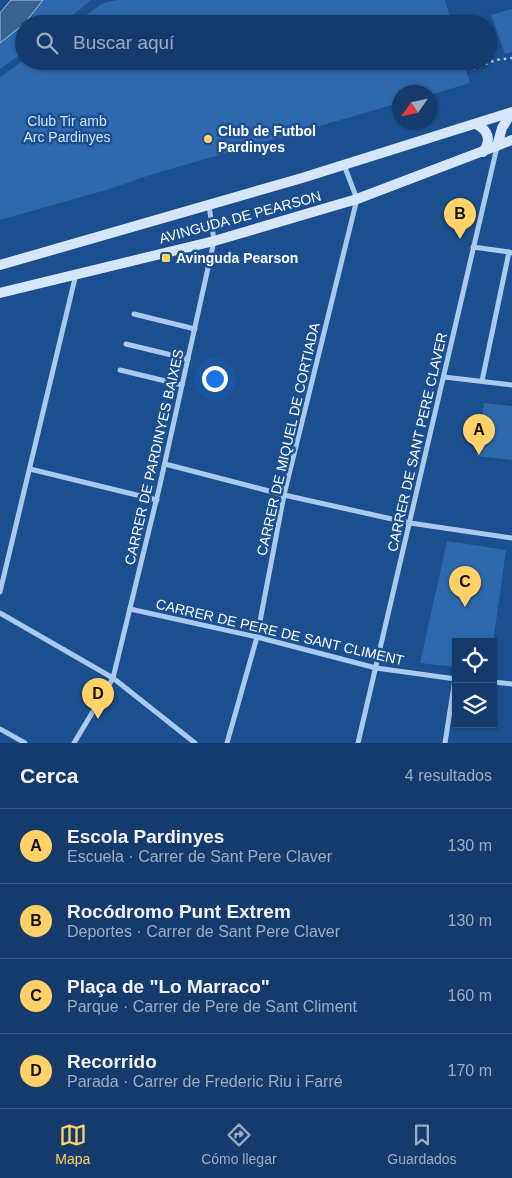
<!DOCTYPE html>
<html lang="es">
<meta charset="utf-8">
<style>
:root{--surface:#143b6b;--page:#1d4271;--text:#f1f3f6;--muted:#9dadc1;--line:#33557e;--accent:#ffd166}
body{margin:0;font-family:Helvetica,sans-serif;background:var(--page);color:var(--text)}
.controls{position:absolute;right:15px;bottom:15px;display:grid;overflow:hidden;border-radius:0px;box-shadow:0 1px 4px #0004}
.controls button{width:45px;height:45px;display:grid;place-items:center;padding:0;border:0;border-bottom:1px solid var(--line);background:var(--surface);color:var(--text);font:25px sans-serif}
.compass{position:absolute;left:392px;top:85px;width:45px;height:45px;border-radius:50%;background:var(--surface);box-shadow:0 1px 4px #0004;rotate:236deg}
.you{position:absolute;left:214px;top:378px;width:18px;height:18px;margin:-12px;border:4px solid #fff;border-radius:50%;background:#1a73e8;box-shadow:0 0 0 8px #1a73e833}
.badge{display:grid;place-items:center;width:32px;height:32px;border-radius:50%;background:var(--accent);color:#111;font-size:16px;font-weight:700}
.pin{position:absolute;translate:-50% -41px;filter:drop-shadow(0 1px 2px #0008)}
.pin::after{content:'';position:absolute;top:26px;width:18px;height:15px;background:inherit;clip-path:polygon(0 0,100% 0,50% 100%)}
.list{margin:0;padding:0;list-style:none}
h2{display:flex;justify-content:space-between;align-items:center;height:65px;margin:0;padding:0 20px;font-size:21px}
h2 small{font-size:16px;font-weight:400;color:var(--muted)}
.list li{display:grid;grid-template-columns:32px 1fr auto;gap:15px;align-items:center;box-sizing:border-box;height:75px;padding:0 20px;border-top:1px solid var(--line)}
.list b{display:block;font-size:19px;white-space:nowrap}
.list p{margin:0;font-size:16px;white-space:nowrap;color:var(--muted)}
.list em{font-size:16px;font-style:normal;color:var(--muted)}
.icon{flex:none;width:28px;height:28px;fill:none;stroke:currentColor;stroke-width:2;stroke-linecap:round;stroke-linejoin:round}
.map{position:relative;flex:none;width:512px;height:743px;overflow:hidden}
.search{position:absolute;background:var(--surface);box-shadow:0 1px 4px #0004;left:15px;right:15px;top:15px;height:55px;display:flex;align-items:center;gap:12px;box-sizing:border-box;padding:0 18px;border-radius:28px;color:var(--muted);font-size:19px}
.sheet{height:365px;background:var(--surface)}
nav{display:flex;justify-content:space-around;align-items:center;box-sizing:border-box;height:70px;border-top:1px solid var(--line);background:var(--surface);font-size:14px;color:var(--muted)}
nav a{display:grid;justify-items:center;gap:2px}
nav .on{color:var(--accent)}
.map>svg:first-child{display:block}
</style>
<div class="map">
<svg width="512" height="743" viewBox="0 0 512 743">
<rect width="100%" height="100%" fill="#1b4f8f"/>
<g fill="#2e69ad">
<path d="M 43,0 L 91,0 L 62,24 L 24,24 Z"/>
<path d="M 117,0 L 445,0 L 452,24 L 75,24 L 101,4 Z"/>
<path d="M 512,9 L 512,52 L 505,54 L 491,15 Z"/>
<path d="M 24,24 L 24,52 L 0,69 L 0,43 Z"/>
<path d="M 24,60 L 24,61 L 463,61 L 470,83 L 430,95 L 430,92 L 400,92 L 399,103 L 150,175 L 106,190 L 0,220 L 0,77 Z"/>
<path d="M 484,403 L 512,406 L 512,460 L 477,456 Z"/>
<path d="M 447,541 L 506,550 L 493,643 L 493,642 L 456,642 L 456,667 L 420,663 Z"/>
</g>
<path fill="#3c6290" stroke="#9cc4f0" d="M 11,0 L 43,0 L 24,24 L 0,43 L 0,13 Z"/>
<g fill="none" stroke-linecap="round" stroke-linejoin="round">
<path stroke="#a9c9ee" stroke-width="2.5" stroke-dasharray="2.5 4" stroke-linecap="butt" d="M 473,69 L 496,60 L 512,58"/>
<g stroke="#a9c9ee" stroke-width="5">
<path d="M 473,247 L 509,252"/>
<path d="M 134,314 L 195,329"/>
<path d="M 126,344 L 188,359"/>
<path d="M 120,370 L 182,385"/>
<path d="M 444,377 L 512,385"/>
<path d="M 482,381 L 509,252 L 512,253"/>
<path d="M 165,464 L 284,495 L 410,523 L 512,538"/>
<path d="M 30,469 L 157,500"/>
<path d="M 0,592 L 76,274"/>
<path d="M 130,609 L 257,637 L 376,668 L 456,679"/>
<path d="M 0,613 L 113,678 L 195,743"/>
<path d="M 493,682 L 512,684"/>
<path d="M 0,729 L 25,743"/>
<path d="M 74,743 L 113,678 L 159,489 L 214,241 L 209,205"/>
<path d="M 227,743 L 257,637 L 284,495 L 357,199 L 344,165"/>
<path d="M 358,743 L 497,147"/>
<path d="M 445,743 L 455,679"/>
</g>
<g stroke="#d6e6fa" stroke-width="10">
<path d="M 476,124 C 488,130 492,140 483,152"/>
<path d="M 497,146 L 502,128 L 511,113"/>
<path d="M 0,265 L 302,178 L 512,112"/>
<path d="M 0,293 L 214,241 L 357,199 L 512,140"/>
</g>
</g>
<g fill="#ffd166" stroke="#1b4f8f" stroke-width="2">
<circle cx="208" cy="139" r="5"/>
<rect x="161" y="253" width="10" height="10" rx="2.5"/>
</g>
<g text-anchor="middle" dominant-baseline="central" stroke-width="5" stroke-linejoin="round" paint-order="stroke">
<g font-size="14" fill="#cfe3fa" stroke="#1b4f8f">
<text x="67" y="121">Club Tir amb<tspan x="67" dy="16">Arc Pardinyes</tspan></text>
</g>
<g font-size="14" font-weight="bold" fill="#fff" stroke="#1b4f8f" text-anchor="start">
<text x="218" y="131">Club de Futbol<tspan x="218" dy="16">Pardinyes</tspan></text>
<text x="176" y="258">Avinguda Pearson</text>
</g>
<g font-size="14" fill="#fff" stroke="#1b4f8f">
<text transform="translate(240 217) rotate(-15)">AVINGUDA DE PEARSON</text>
<text transform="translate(288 439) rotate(-77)">CARRER DE MIQUEL DE CORTIADA</text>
<text transform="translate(417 442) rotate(-77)">CARRER DE SANT PERE CLAVER</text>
<text transform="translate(154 457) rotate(-77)">CARRER DE PARDINYES BAIXES</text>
<text transform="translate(280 632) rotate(13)">CARRER DE PERE DE SANT CLIMENT</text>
</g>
</g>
</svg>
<div class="controls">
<button><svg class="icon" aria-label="locate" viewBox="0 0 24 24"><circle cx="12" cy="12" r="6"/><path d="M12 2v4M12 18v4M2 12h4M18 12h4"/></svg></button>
<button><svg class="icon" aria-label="layers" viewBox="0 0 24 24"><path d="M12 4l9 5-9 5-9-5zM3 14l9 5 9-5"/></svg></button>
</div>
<svg class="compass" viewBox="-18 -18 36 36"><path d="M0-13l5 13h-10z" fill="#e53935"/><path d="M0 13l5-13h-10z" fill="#9dadc1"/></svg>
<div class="you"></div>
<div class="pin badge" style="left:479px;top:455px">A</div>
<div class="pin badge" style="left:460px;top:239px">B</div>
<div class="pin badge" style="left:465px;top:607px">C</div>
<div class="pin badge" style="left:98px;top:719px">D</div>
<div class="search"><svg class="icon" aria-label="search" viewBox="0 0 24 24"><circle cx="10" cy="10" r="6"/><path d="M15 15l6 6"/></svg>Buscar aquí</div>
</div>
<section class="sheet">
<h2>Cerca<small>4 resultados</small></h2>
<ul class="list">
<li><span class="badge">A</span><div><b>Escola Pardinyes</b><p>Escuela · Carrer de Sant Pere Claver</p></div><em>130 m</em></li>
<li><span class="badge">B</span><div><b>Rocódromo Punt Extrem</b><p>Deportes · Carrer de Sant Pere Claver</p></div><em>130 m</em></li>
<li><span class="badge">C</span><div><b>Plaça de &quot;Lo Marraco&quot;</b><p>Parque · Carrer de Pere de Sant Climent</p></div><em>160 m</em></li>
<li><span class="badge">D</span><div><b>Recorrido</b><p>Parada · Carrer de Frederic Riu i Farré</p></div><em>170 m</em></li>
</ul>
</section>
<nav>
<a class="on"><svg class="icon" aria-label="map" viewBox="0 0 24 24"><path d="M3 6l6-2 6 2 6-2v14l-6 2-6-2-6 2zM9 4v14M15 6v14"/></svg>Mapa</a>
<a><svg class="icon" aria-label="directions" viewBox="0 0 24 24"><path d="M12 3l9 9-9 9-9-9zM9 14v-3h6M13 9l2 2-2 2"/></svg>Cómo llegar</a>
<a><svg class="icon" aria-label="saved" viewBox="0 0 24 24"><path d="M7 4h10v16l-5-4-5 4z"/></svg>Guardados</a>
</nav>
